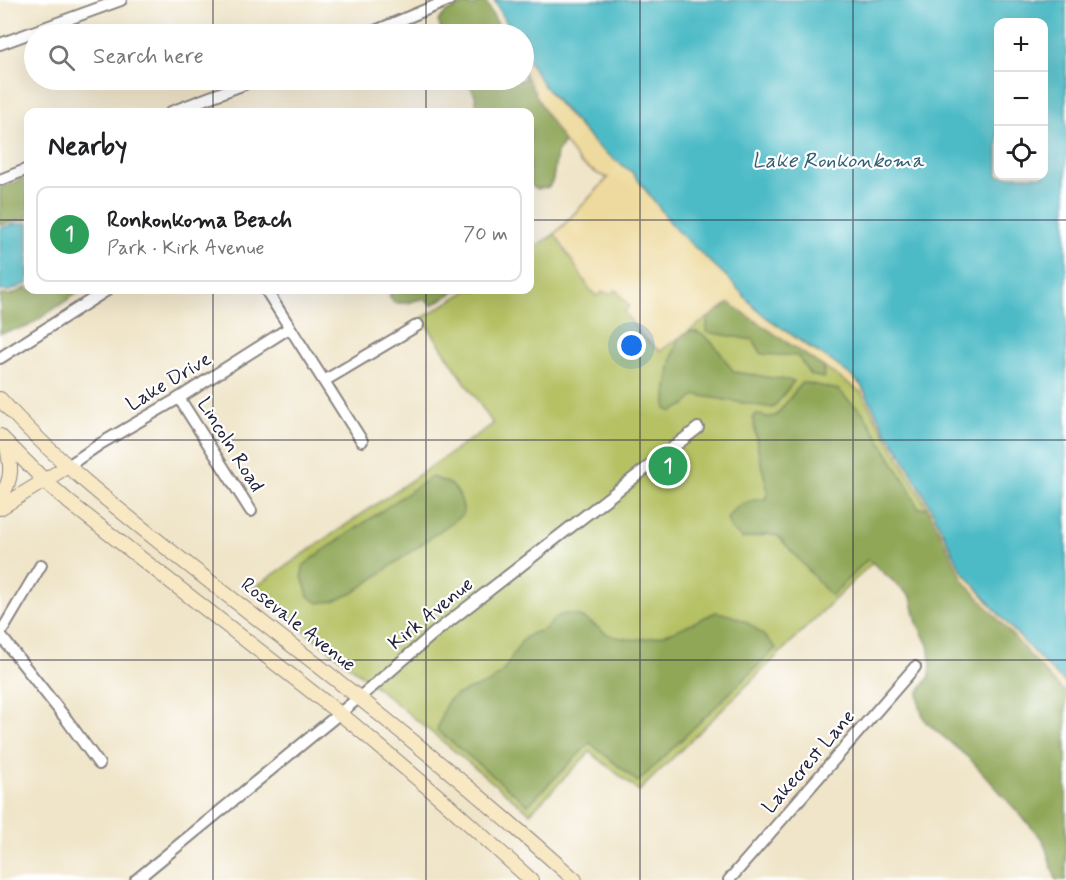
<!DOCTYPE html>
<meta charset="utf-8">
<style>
:root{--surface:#fff;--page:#f6f6f6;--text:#202124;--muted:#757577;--line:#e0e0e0;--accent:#1f6fb2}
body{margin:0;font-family:Mynerve,sans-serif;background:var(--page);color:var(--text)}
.controls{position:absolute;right:18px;top:18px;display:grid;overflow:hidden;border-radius:12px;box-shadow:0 6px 24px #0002}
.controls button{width:54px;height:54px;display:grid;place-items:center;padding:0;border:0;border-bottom:2px solid var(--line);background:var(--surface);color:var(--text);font:30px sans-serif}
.you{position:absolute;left:632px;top:346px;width:21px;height:21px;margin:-15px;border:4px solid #fff;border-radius:50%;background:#1a73e8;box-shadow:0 0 0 9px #1a73e833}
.badge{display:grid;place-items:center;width:39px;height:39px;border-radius:50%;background:var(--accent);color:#fff;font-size:20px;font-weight:700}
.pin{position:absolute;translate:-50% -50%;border:3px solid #fff;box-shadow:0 2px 6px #0006}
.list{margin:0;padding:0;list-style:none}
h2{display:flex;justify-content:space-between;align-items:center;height:78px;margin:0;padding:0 24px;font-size:26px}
h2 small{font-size:20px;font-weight:400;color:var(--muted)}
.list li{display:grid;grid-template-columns:39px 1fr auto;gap:18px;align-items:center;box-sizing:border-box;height:96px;margin:0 12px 12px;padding:0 12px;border:2px solid var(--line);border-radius:12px}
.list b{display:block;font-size:22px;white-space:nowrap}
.list p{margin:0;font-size:20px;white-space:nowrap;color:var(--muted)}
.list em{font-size:20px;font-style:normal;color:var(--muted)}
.icon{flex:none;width:33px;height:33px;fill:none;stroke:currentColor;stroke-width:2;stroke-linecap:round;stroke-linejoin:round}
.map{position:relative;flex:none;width:1066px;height:880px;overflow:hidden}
.search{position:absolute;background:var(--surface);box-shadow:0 6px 24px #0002;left:24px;top:24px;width:510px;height:66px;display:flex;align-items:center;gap:15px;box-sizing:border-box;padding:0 21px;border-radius:33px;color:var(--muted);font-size:22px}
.panel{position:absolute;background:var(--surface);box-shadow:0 6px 24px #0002;left:24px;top:108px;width:510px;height:186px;border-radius:12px}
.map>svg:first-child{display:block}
</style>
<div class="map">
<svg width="1066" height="880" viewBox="0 0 1066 880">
<rect width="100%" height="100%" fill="#fff"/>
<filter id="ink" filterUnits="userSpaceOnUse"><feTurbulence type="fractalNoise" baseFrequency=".0167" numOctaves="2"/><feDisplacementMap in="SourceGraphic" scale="12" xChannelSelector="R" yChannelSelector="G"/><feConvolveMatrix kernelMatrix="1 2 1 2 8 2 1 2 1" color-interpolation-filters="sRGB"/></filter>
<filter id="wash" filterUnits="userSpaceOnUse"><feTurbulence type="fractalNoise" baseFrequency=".008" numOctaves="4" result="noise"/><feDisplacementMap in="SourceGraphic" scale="24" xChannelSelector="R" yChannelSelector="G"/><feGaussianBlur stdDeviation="1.35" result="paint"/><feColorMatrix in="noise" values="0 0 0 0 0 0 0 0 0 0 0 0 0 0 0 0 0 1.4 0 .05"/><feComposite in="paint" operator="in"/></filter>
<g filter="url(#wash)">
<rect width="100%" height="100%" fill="#f0e5c9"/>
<path fill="#b5c163" stroke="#6c724f" stroke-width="1.5" d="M 608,178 L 714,293 L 861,392 L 928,508 L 639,791 L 590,752 L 530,813 L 375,686 L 259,595 L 254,588 L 493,424 L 422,318 L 468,290 L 530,290 L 530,250 L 555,234 Z"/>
<g fill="#90a759" stroke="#59644a" stroke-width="1.5">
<path d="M 485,0 L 503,34 L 443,34 L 438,21 L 446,12 L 464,4 L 473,6 Z"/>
<path d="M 524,72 L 545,112 L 564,142 L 557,153 L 553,179 L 549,187 L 537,189 L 530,184 L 530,112 L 478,112 L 475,95 L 467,80 L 524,80 Z"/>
<path d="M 28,176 L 28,219 L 14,221 L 0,225 L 0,188 Z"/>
<path d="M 28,287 L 28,290 L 82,290 L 27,327 L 0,333 L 0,295 L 11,295 Z"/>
<path d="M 393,290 L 458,290 L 432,305 L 425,299 L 417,300 L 408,303 L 394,303 L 389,295 Z"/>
<path d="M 729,303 L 823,367 L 824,378 L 810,375 L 798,356 L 762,354 L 753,340 L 706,332 L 708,318 Z"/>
<path d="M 691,331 C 711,333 722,357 734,372 L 794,381 L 773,408 L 696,395 L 685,405 L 672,412 L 666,409 C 665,394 671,351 679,339 C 682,335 687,333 691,331 Z"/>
<path d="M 802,382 L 839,390 L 847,399 L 862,411 L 909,488 L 918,508 L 928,508 L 964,581 L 1053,681 L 1066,693 L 1066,880 L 1056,880 L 1043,840 L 972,761 L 925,721 L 920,708 L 918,693 L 930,676 L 931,664 L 928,645 L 917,623 L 911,597 L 868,559 L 831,596 L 778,536 L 769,534 L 743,539 L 731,529 L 727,519 C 734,505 751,499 765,499 L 768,492 L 758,449 L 753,418 L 756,414 L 767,417 L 776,416 Z"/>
<path d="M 431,477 C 447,482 455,483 461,500 C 463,506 464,509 462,515 L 353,593 L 334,601 L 318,603 L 308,596 L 302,576 L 303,566 L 314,557 Z"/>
<path d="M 716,612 C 745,617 757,628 776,648 L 638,782 L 590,743 L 528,805 L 437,730 C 447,699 444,698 476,687 C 482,685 489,684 493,680 C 508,670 512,653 523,640 C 532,630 538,634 546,628 C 550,625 552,620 555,618 C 573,606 591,623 604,632 C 608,635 616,637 621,638 C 654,645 687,625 716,612 Z"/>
</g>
<path fill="#eeda9e" stroke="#887e6c" stroke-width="1.5" d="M 524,53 L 544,85 L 555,100 L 598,147 L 633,173 L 650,196 L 728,278 L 755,308 L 805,345 L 830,360 L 853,377 L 861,385 L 887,433 L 900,452 L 930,506 L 961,569 L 1003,619 L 1041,660 L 1066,684 L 1066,693 L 1053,681 L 964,581 L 928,508 L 861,392 L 729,303 L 660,351 L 642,336 L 624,312 L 629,306 L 616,290 L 610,294 L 603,292 L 596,296 L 589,288 L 555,234 L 608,178 L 598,174 L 580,163 L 564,142 L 545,112 L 524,72 Z"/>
<g fill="#4ebbc6" stroke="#386e80" stroke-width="1.5" fill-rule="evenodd">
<path d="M 494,0 L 1066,0 L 1066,684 L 1041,660 L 1003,619 L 961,569 L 930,506 L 900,452 L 887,433 L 861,385 L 853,377 L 830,360 L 767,318 L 755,308 L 728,278 L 676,230 L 633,173 L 598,147 L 544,86 L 524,53 L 524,34 L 513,34 ZM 998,22 L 1044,22 L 1044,176 L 998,176 Z"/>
<path d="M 28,223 L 28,283 L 10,291 L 0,291 L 0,228 L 14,224 Z"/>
</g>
</g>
<g filter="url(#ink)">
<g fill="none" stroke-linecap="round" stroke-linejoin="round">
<g stroke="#898482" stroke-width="14">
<g id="minor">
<path d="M 368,34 L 449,0"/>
<path d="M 0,44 L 121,0"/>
<path d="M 171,112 L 255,80"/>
<path d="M 0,180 L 28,169"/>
<path d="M 266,290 L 362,441"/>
<path d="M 0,358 L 107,290"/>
<path d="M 324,381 L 418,325"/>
<path d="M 179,398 L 251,511"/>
<path d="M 68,466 L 100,444 L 179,398 L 289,328"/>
<path d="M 0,634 L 41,565"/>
<path d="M 0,635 L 67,720 L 99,764"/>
<path d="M 136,880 L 373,686 L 433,634 L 698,428"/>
<path d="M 729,880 L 915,667"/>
</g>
</g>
<g stroke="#898482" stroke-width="16">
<g id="secondary">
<path d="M 0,399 C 53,458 115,507 177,556 C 212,583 246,610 281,637 C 382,714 480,795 575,880"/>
<path d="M 0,436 L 45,481 L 70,503 L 353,724 L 445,802 L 531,880"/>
<path d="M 0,498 C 14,478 11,465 6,442"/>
<path d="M 0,508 L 68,466"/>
</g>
</g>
<use href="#minor" stroke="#fff" stroke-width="10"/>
<use href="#secondary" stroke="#f8e8c3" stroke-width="14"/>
</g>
</g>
<path fill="none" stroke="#22223b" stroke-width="1.5" stroke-opacity="0.55" d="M 213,0 L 213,34M 426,0 L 426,34M 640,0 L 640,880M 853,0 L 853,880M 213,80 L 213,112M 426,80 L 426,112M 0,220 L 28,220M 530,220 L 1066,220M 213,290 L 213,880M 426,290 L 426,880M 0,440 L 1066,440M 0,660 L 1066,660"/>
<g text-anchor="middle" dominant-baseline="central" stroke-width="4.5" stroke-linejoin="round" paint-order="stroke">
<g font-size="20" fill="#22223b" stroke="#fff">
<text transform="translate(169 382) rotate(-31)">Lake Drive</text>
<text transform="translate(230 445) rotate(58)">Lincoln Road</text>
<text transform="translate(431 614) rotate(-39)">Kirk Avenue</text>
<text transform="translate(298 625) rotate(38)">Rosevale Avenue</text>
<text transform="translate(809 762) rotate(-49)">Lakecrest Lane</text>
</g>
<g font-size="21" font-style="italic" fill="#345f73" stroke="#fff">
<text x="838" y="161">Lake Ronkonkoma</text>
</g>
</g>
</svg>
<div class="controls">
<button>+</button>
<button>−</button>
<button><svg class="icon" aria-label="locate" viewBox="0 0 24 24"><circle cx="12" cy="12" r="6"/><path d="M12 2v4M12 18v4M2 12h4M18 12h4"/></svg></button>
</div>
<div class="you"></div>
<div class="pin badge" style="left:668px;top:466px;background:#2e9e5b">1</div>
<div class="search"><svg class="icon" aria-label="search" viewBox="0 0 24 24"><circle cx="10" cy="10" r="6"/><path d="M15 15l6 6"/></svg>Search here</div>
<section class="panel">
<h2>Nearby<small></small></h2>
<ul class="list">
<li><span class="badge" style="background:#2e9e5b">1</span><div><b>Ronkonkoma Beach</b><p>Park · Kirk Avenue</p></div><em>70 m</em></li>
</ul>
</section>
</div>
